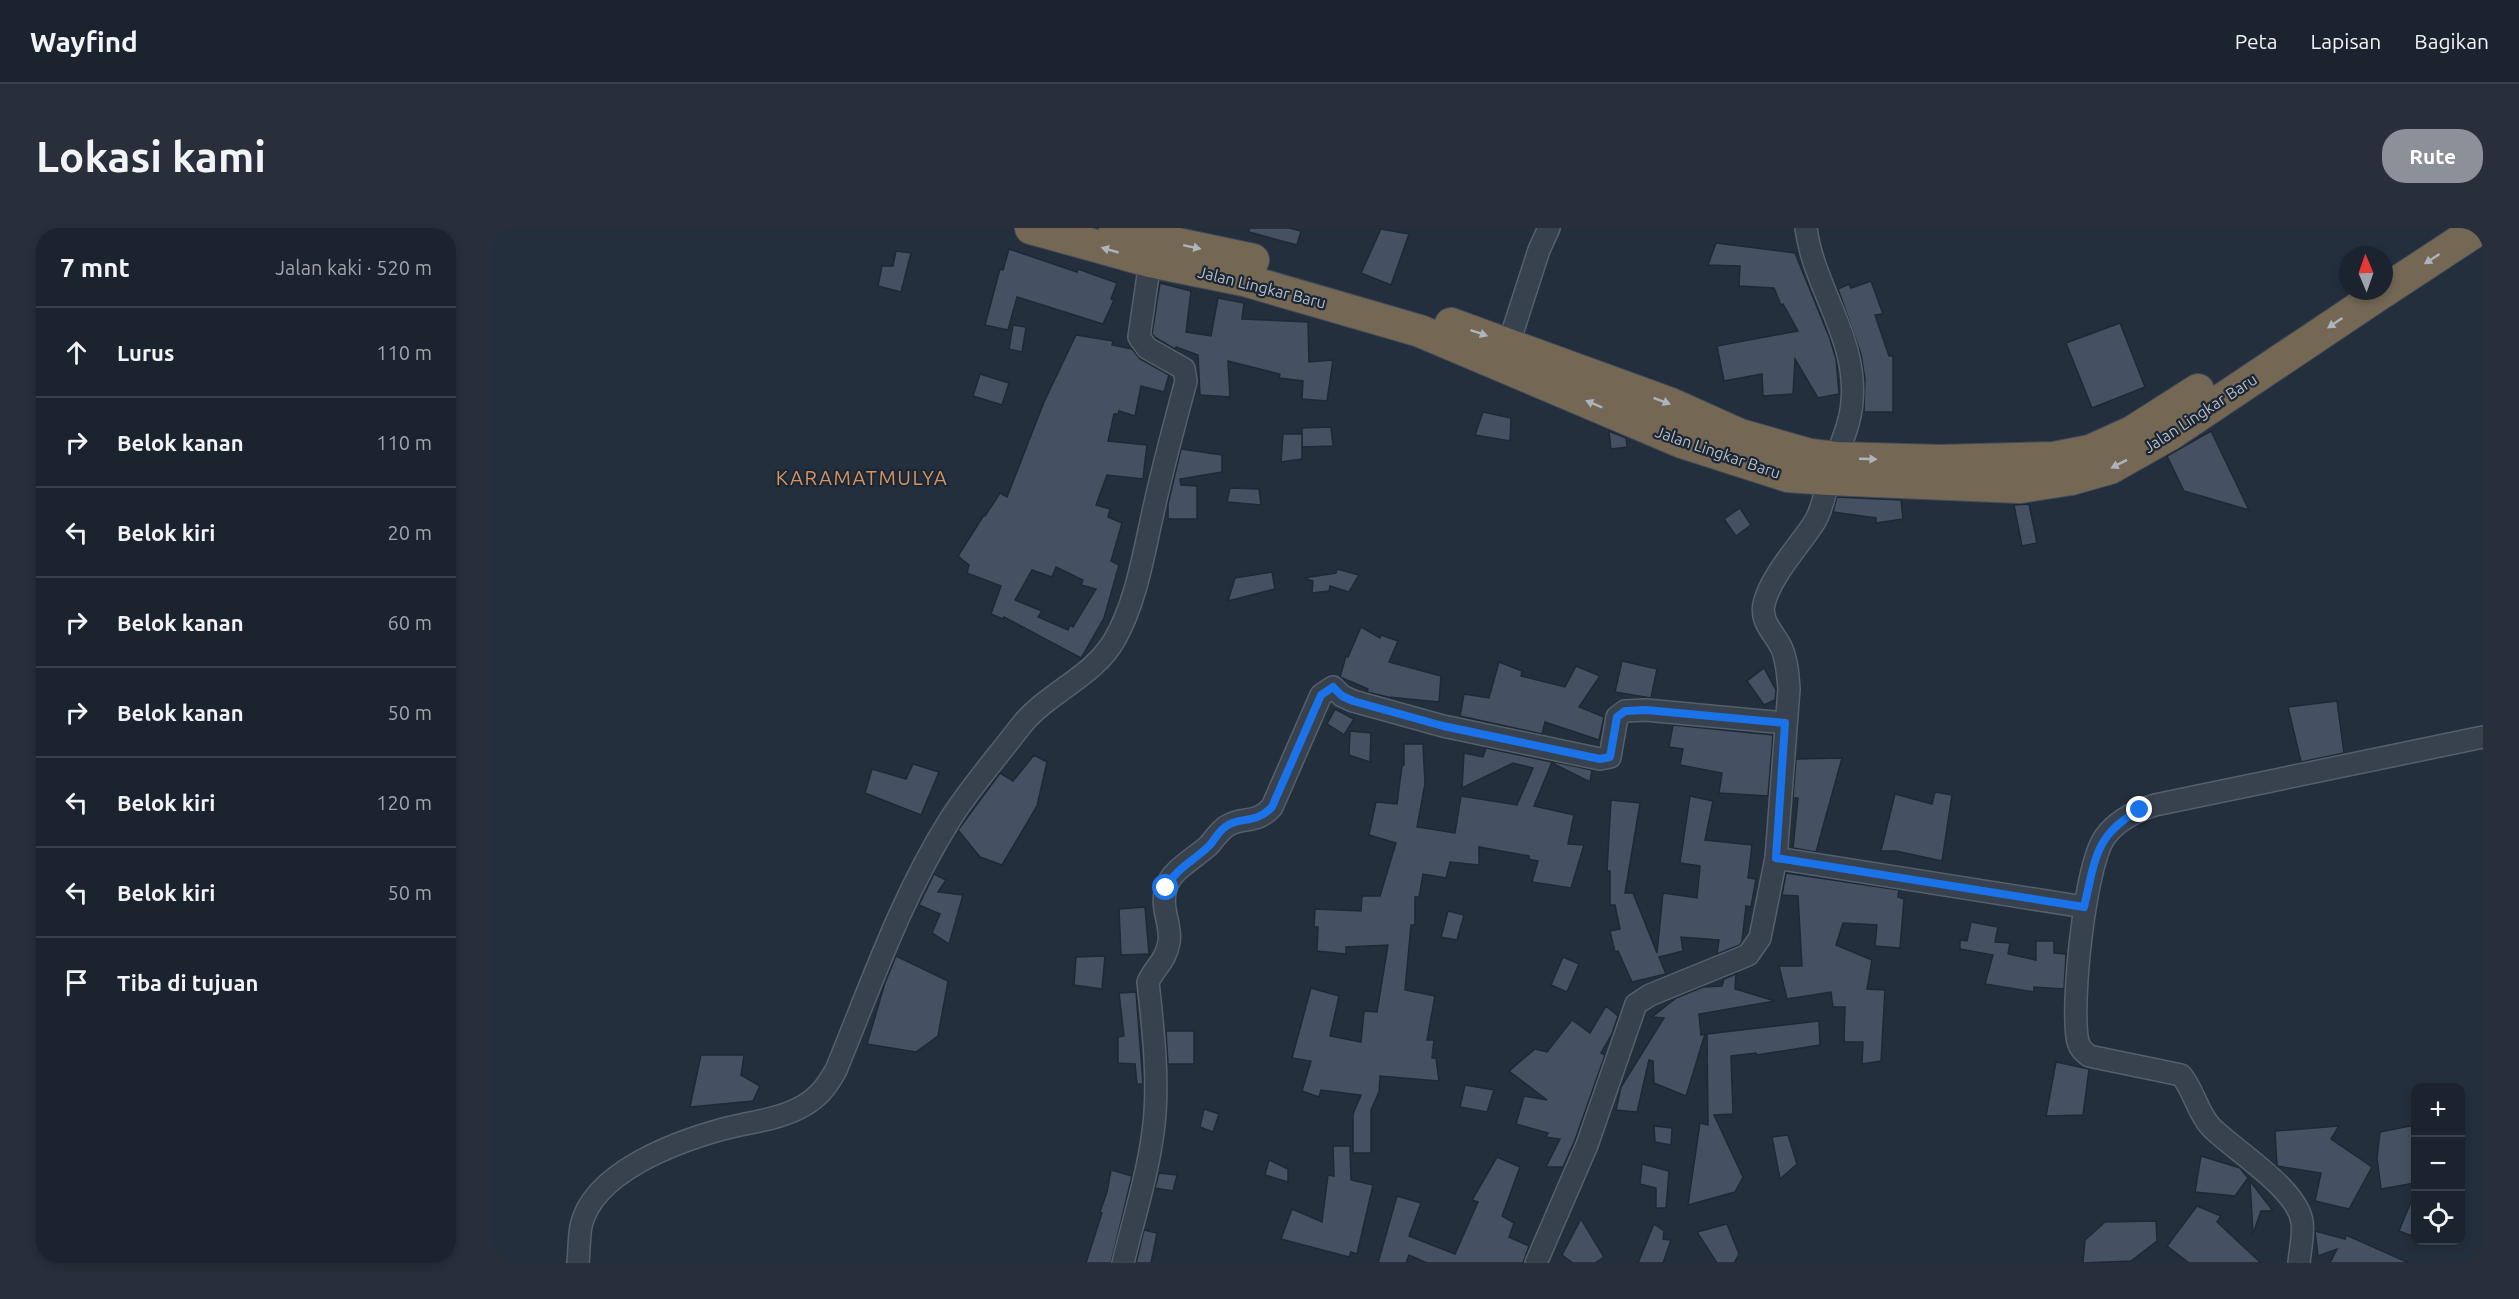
<!DOCTYPE html>
<html lang="id">
<meta charset="utf-8">
<style>
:root{--surface:#1b232e;--page:#282f3a;--text:#f1f3f6;--muted:#a0a4aa;--line:#39404a;--accent:#8c9099}
body{margin:0;font-family:Ubuntu,sans-serif;background:var(--page);color:var(--text)}
.controls{position:absolute;right:18px;bottom:18px;display:grid;overflow:hidden;border-radius:12px;box-shadow:0 3px 9px #0003}
.controls button{width:54px;height:54px;display:grid;place-items:center;padding:0;border:0;border-bottom:2px solid var(--line);background:var(--surface);color:var(--text);font:30px sans-serif}
.compass{position:absolute;left:1847px;top:18px;width:54px;height:54px;border-radius:50%;background:var(--surface);box-shadow:0 3px 9px #0003;rotate:358deg}
.stop{position:absolute;width:18px;height:18px;margin:-14px;border:4px solid #1a73e8;border-radius:50%;background:#fff}
.stop.end{background:#1a73e8;border-color:#fff;box-shadow:0 2px 6px #0008}
.list{margin:0;padding:0;list-style:none}
h2{display:flex;justify-content:space-between;align-items:center;height:78px;margin:0;padding:0 24px;font-size:26px}
h2 small{font-size:20px;font-weight:400;color:var(--muted)}
.list li{display:grid;grid-template-columns:39px 1fr auto;gap:18px;align-items:center;box-sizing:border-box;height:90px;padding:0 24px;border-top:2px solid var(--line)}
.list b{display:block;font-size:22px;white-space:nowrap}
.list em{font-size:20px;font-style:normal;color:var(--muted)}
.icon{flex:none;width:33px;height:33px;fill:none;stroke:currentColor;stroke-width:2;stroke-linecap:round;stroke-linejoin:round}
.map{position:relative;flex:none;width:1991px;height:1035px;overflow:hidden;border-radius:24px}
header{display:flex;align-items:center;gap:36px;box-sizing:border-box;height:84px;padding:0 30px;background:var(--surface);border-bottom:2px solid var(--line)}
header strong{font-size:28px}
nav{display:flex;gap:33px;margin-inline-start:auto;font-size:21px}
.intro{display:flex;align-items:center;justify-content:space-between;box-sizing:border-box;height:144px;padding:0 36px}
h1{margin:0;font-size:42px}
.button{padding:15px 27px;border-radius:24px;background:var(--accent);color:#fff;font-size:21px;font-weight:700}
main{display:flex;gap:36px;padding:0 36px}
aside{flex:1;background:var(--surface);border-radius:24px;box-shadow:0 3px 9px #0003}
.map>svg:first-child{display:block}
</style>
<header>
<strong>Wayfind</strong>
<nav><a>Peta</a><a>Lapisan</a><a>Bagikan</a></nav>
</header>
<div class="intro"><h1>Lokasi kami</h1><a class="button">Rute</a></div>
<main>
<aside>
<h2>7 mnt<small>Jalan kaki · 520 m</small></h2>
<ul class="list">
<li><svg class="icon" aria-label="ahead" viewBox="0 0 24 24"><path d="M12 20V5M6 11l6-6 6 6"/></svg><div><b>Lurus</b></div><em>110 m</em></li>
<li><svg class="icon" aria-label="right" viewBox="0 0 24 24"><path d="M7 20v-9h11M14 6l5 5-5 5"/></svg><div><b>Belok kanan</b></div><em>110 m</em></li>
<li><svg class="icon" aria-label="left" viewBox="0 0 24 24"><path d="M17 20v-9H6M10 6l-5 5 5 5"/></svg><div><b>Belok kiri</b></div><em>20 m</em></li>
<li><svg class="icon" aria-label="right" viewBox="0 0 24 24"><path d="M7 20v-9h11M14 6l5 5-5 5"/></svg><div><b>Belok kanan</b></div><em>60 m</em></li>
<li><svg class="icon" aria-label="right" viewBox="0 0 24 24"><path d="M7 20v-9h11M14 6l5 5-5 5"/></svg><div><b>Belok kanan</b></div><em>50 m</em></li>
<li><svg class="icon" aria-label="left" viewBox="0 0 24 24"><path d="M17 20v-9H6M10 6l-5 5 5 5"/></svg><div><b>Belok kiri</b></div><em>120 m</em></li>
<li><svg class="icon" aria-label="left" viewBox="0 0 24 24"><path d="M17 20v-9H6M10 6l-5 5 5 5"/></svg><div><b>Belok kiri</b></div><em>50 m</em></li>
<li><svg class="icon" aria-label="arrive" viewBox="0 0 24 24"><path d="M6 21V4h12l-3 4 3 4H6"/></svg><div><b>Tiba di tujuan</b></div></li>
</ul>
</aside>
<div class="map">
<svg width="1991" height="1035" viewBox="0 0 1991 1035">
<rect width="100%" height="100%" fill="#242f3e"/>
<g fill="#455162" stroke="#1f2835" stroke-width="1.5" fill-rule="evenodd">
<path d="M 757,0 L 797,0 L 809,3 L 805,17 L 757,4 Z"/>
<path d="M 889,1 L 917,6 L 899,57 L 869,45 Z"/>
<path d="M 1224,15 L 1303,25 L 1338,111 L 1344,131 L 1347,166 L 1326,170 L 1303,131 L 1301,166 L 1271,168 L 1270,146 L 1232,153 L 1225,118 L 1306,103 L 1291,76 L 1289,77 L 1282,60 L 1247,58 L 1248,38 L 1216,37 Z"/>
<path d="M 517,21 L 585,44 L 586,41 L 625,55 L 619,71 L 622,72 L 611,96 L 525,69 L 516,102 L 493,97 L 508,41 L 511,42 Z"/>
<path d="M 404,23 L 419,25 L 409,64 L 386,58 L 390,38 L 401,38 Z"/>
<path d="M 1379,53 L 1391,86 L 1383,87 L 1397,128 L 1401,128 L 1401,184 L 1372,184 L 1373,151 L 1369,126 L 1346,61 L 1357,56 L 1359,60 Z"/>
<path d="M 668,55 L 699,63 L 694,104 L 719,108 L 726,70 L 752,75 L 750,91 L 816,94 L 817,134 L 841,132 L 835,173 L 810,171 L 811,153 L 787,150 L 788,146 L 736,133 L 738,169 L 708,167 L 706,127 L 684,119 L 683,121 L 664,110 L 660,106 Z"/>
<path d="M 1628,95 L 1653,159 L 1600,180 L 1574,115 Z"/>
<path d="M 521,97 L 534,99 L 530,124 L 517,121 Z"/>
<path d="M 584,107 L 621,113 L 620,117 L 640,121 L 648,131 L 677,147 L 672,164 L 649,158 L 643,188 L 627,183 L 626,186 L 622,186 L 616,213 L 655,217 L 653,233 L 651,251 L 615,247 L 604,277 L 618,281 L 616,289 L 630,295 L 619,333 L 627,337 L 612,390 L 589,430 L 512,389 L 511,391 L 499,386 L 509,358 L 475,345 L 477,337 L 466,328 L 492,287 L 493,288 L 508,265 L 515,269 L 552,174 ZM 564,339 L 591,352 L 589,357 L 604,361 L 581,399 L 578,397 L 576,402 L 546,389 L 550,383 L 523,372 L 540,342 L 560,349 Z"/>
<path d="M 488,146 L 517,155 L 510,177 L 481,168 Z"/>
<path d="M 991,184 L 1019,190 L 1018,213 L 983,207 Z"/>
<path d="M 839,199 L 841,218 L 810,219 L 810,200 Z"/>
<path d="M 1117,203 L 1134,210 L 1135,219 L 1119,221 Z"/>
<path d="M 1719,203 L 1757,282 L 1692,263 L 1675,228 Z"/>
<path d="M 791,206 L 810,206 L 810,231 L 789,234 Z"/>
<path d="M 689,221 L 730,227 L 730,244 L 688,251 L 689,257 L 705,258 L 705,291 L 676,291 L 676,276 Z"/>
<path d="M 738,260 L 767,261 L 769,277 L 735,274 Z"/>
<path d="M 1345,269 L 1409,272 L 1411,291 L 1384,295 L 1384,290 L 1341,284 Z"/>
<path d="M 1537,276 L 1545,315 L 1530,318 L 1522,277 Z"/>
<path d="M 1248,280 L 1259,297 L 1244,308 L 1232,291 Z"/>
<path d="M 845,341 L 867,347 L 857,364 L 838,358 L 837,363 L 820,365 L 821,353 L 812,350 L 844,345 Z"/>
<path d="M 780,344 L 783,361 L 736,373 L 743,350 Z"/>
<path d="M 869,399 L 888,410 L 889,407 L 906,413 L 897,434 L 949,448 L 947,474 L 896,469 L 875,464 L 876,461 L 848,449 L 854,428 L 856,429 Z"/>
<path d="M 1130,433 L 1165,441 L 1159,470 L 1123,464 Z"/>
<path d="M 1007,434 L 1030,443 L 1029,448 L 1073,459 L 1084,438 L 1108,448 L 1087,479 L 1112,489 L 1107,512 L 1053,494 L 1050,506 L 968,488 L 972,466 L 997,470 Z"/>
<path d="M 1272,440 L 1284,462 L 1283,472 L 1272,477 L 1255,453 Z"/>
<path d="M 1845,473 L 1852,525 L 1809,534 L 1796,479 Z"/>
<path d="M 843,481 L 862,491 L 852,507 L 835,496 Z"/>
<path d="M 1181,497 L 1281,507 L 1276,568 L 1227,565 L 1230,545 L 1188,537 L 1191,521 L 1177,519 Z"/>
<path d="M 858,503 L 879,505 L 878,534 L 857,527 Z"/>
<path d="M 912,516 L 931,516 L 933,556 L 925,599 L 963,605 L 969,568 L 1025,577 L 1041,540 L 1021,535 L 970,560 L 972,525 L 991,529 L 994,520 L 1060,534 L 1042,578 L 1082,587 L 1076,616 L 1092,617 L 1079,660 L 1040,654 L 1046,633 L 1037,631 L 1037,628 L 987,619 L 987,637 L 958,634 L 954,650 L 931,646 L 927,669 L 923,669 L 923,697 L 919,697 L 913,762 L 943,768 L 935,812 L 942,812 L 940,830 L 944,830 L 947,853 L 888,848 L 887,864 L 879,882 L 879,925 L 861,925 L 861,886 L 869,867 L 829,862 L 827,869 L 810,863 L 819,833 L 800,830 L 819,760 L 847,768 L 838,808 L 869,814 L 872,783 L 885,784 L 896,717 L 854,719 L 854,726 L 825,723 L 826,699 L 822,699 L 823,681 L 869,683 L 870,668 L 888,668 L 904,615 L 877,607 L 884,574 L 905,576 L 910,538 L 912,537 Z"/>
<path d="M 542,527 L 555,534 L 545,578 L 510,637 L 488,629 L 466,602 L 508,545 L 521,553 Z"/>
<path d="M 1350,530 L 1324,624 L 1301,620 L 1306,570 L 1301,570 L 1304,531 Z"/>
<path d="M 1063,534 L 1100,542 L 1098,554 L 1062,536 Z"/>
<path d="M 421,536 L 447,544 L 429,587 L 373,565 L 380,541 L 414,551 Z"/>
<path d="M 1443,564 L 1460,567 L 1450,633 L 1404,623 L 1389,623 L 1403,566 L 1440,576 Z"/>
<path d="M 1198,568 L 1221,573 L 1213,612 L 1260,617 L 1256,650 L 1264,651 L 1259,679 L 1254,678 L 1250,713 L 1248,717 L 1225,726 L 1227,712 L 1189,709 L 1191,723 L 1167,729 L 1174,746 L 1140,754 L 1126,723 L 1123,724 L 1118,703 L 1128,701 L 1123,677 L 1118,677 L 1118,643 L 1115,643 L 1119,572 L 1148,575 L 1133,665 L 1141,665 L 1165,725 L 1171,665 L 1205,670 L 1208,638 L 1188,635 Z"/>
<path d="M 1294,645 L 1407,662 L 1406,669 L 1412,671 L 1408,720 L 1383,718 L 1385,697 L 1351,695 L 1344,717 L 1380,732 L 1375,761 L 1393,762 L 1389,833 L 1370,836 L 1371,814 L 1352,814 L 1353,779 L 1341,779 L 1339,764 L 1295,771 L 1287,738 L 1310,738 L 1306,668 L 1290,667 Z"/>
<path d="M 442,646 L 454,652 L 446,664 L 471,667 L 457,716 L 440,705 L 448,686 L 427,677 Z"/>
<path d="M 653,679 L 657,726 L 629,727 L 627,681 Z"/>
<path d="M 956,683 L 972,687 L 965,712 L 949,709 Z"/>
<path d="M 1479,694 L 1506,699 L 1503,714 L 1518,715 L 1516,726 L 1544,732 L 1544,713 L 1562,713 L 1562,725 L 1574,726 L 1572,761 L 1542,759 L 1542,764 L 1493,756 L 1501,727 L 1468,721 L 1468,712 L 1475,713 Z"/>
<path d="M 404,728 L 456,753 L 446,808 L 424,824 L 375,816 L 393,755 Z"/>
<path d="M 613,728 L 610,761 L 582,757 L 584,729 Z"/>
<path d="M 1071,729 L 1087,736 L 1075,764 L 1059,757 Z"/>
<path d="M 1244,746 L 1243,761 L 1283,773 L 1207,786 L 1209,807 L 1213,806 L 1194,868 L 1162,855 L 1161,833 L 1157,832 L 1145,884 L 1124,882 L 1129,859 L 1172,790 L 1160,789 L 1184,770 L 1211,759 L 1230,758 L 1232,751 Z"/>
<path d="M 644,764 L 651,856 L 645,856 L 643,836 L 626,835 L 626,809 L 632,808 L 627,765 Z"/>
<path d="M 1114,778 L 1126,788 L 1120,806 L 1109,825 L 1113,827 L 1083,912 L 1071,939 L 1054,939 L 1068,911 L 1054,909 L 1056,905 L 1024,896 L 1032,868 L 1055,872 L 1017,843 L 1043,821 L 1055,824 L 1080,792 L 1098,805 Z"/>
<path d="M 1327,793 L 1328,817 L 1265,827 L 1264,825 L 1239,828 L 1241,886 L 1222,887 L 1251,949 L 1243,964 L 1196,977 L 1208,895 L 1216,897 L 1215,806 Z"/>
<path d="M 674,803 L 702,803 L 702,836 L 676,836 Z"/>
<path d="M 209,827 L 252,827 L 249,847 L 268,858 L 261,873 L 198,879 Z"/>
<path d="M 1564,834 L 1597,841 L 1591,887 L 1554,888 Z"/>
<path d="M 973,857 L 1002,862 L 995,884 L 968,879 Z"/>
<path d="M 712,881 L 727,886 L 721,904 L 708,899 Z"/>
<path d="M 1923,897 L 1923,955 L 1889,961 L 1885,930 L 1888,904 Z"/>
<path d="M 1162,898 L 1180,900 L 1179,917 L 1163,914 Z"/>
<path d="M 1847,898 L 1839,911 L 1880,939 L 1857,981 L 1823,973 L 1829,945 L 1785,938 L 1783,903 Z"/>
<path d="M 1296,907 L 1305,936 L 1288,951 L 1280,909 Z"/>
<path d="M 841,918 L 858,918 L 859,952 L 881,957 L 865,1026 L 859,1024 L 857,1029 L 789,1011 L 800,981 L 830,994 L 836,947 L 842,948 Z"/>
<path d="M 1709,928 L 1748,940 L 1756,950 L 1743,968 L 1703,964 Z"/>
<path d="M 1005,929 L 1028,939 L 1010,988 L 1022,995 L 1017,1009 L 1037,1018 L 1031,1035 L 935,1035 L 917,1027 L 914,1035 L 886,1035 L 905,968 L 929,975 L 917,1008 L 963,1026 L 986,974 L 980,972 Z"/>
<path d="M 777,932 L 796,941 L 796,954 L 773,947 Z"/>
<path d="M 1150,936 L 1177,943 L 1174,980 L 1164,980 L 1164,960 L 1148,956 Z"/>
<path d="M 619,942 L 640,948 L 619,1035 L 594,1035 L 610,985 L 608,984 L 615,964 Z"/>
<path d="M 667,945 L 685,947 L 681,963 L 663,960 Z"/>
<path d="M 1758,953 L 1781,983 L 1769,983 L 1761,1006 Z"/>
<path d="M 1923,964 L 1923,1009 L 1907,1003 Z"/>
<path d="M 1705,978 L 1729,988 L 1725,994 L 1769,1035 L 1697,1035 L 1675,1018 Z"/>
<path d="M 1089,991 L 1112,1029 L 1103,1035 L 1081,1035 L 1070,1027 Z"/>
<path d="M 1664,993 L 1665,1013 L 1639,1033 L 1591,1035 L 1593,1012 L 1613,994 Z"/>
<path d="M 1162,996 L 1172,1003 L 1171,1011 L 1179,1012 L 1171,1035 L 1146,1035 Z"/>
<path d="M 1235,996 L 1247,1026 L 1242,1035 L 1225,1035 L 1205,1004 Z"/>
<path d="M 652,1002 L 665,1005 L 659,1035 L 644,1035 Z"/>
<path d="M 1823,1003 L 1853,1011 L 1854,1007 L 1917,1035 L 1838,1035 L 1845,1021 L 1826,1028 Z"/>
</g>
<g fill="none" stroke-linecap="round" stroke-linejoin="round">
<g stroke="#565f6c" stroke-width="24">
<g id="minor">
<path d="M 1017,115 L 1047,22 L 1057,0"/>
<path d="M 1284,630 L 1592,679"/>
<path d="M 86,1035 C 87,1023 87,1010 89,998 C 101,944 184,914 231,901 C 257,894 287,892 311,878 C 327,869 335,858 344,842 C 379,757 410,667 459,590 C 479,559 505,529 528,499 C 555,464 601,450 623,411 C 645,372 652,323 662,280 C 671,238 683,195 694,153 L 692,141 L 655,120 L 647,109 L 660,20"/>
<path d="M 631,1035 C 642,989 657,943 662,896 C 667,850 661,800 656,754 C 663,739 674,733 677,714 C 680,697 668,681 674,660 C 679,642 703,630 716,618 C 722,612 727,603 735,598 C 750,588 764,597 780,579 L 829,467 L 841,459 L 850,468 L 861,473 L 951,498 L 1108,531 L 1118,529 L 1125,489 L 1133,483 L 1154,482 L 1294,495"/>
<path d="M 1044,1035 L 1095,917 L 1144,776 L 1158,767 L 1256,727 L 1268,710 L 1284,630 L 1297,461 C 1296,447 1295,433 1290,421 C 1283,405 1268,395 1272,376 C 1278,349 1307,318 1322,295 C 1331,281 1333,263 1338,248 C 1345,223 1358,200 1360,174 C 1366,110 1322,61 1314,0"/>
<path d="M 1807,1035 C 1808,1022 1812,1006 1810,994 C 1806,961 1743,923 1719,899 C 1705,884 1702,862 1689,847 L 1597,828 C 1592,824 1588,821 1586,814 C 1578,780 1593,636 1613,609 C 1625,592 1644,583 1663,577 L 1991,509"/>
</g>
</g>
<g stroke="#434c59" stroke-width="34">
<g id="highway">
<path d="M 539,0 L 658,33 L 752,52 L 928,103 L 1190,214 L 1296,248 L 1337,251 L 1528,259 L 1579,251 L 1618,240 L 1680,205 L 1892,63"/>
<path d="M 623,0 L 662,11 L 761,32"/>
<path d="M 1892,63 L 1988,0"/>
<path d="M 959,96 L 1179,176 L 1248,207 L 1318,227 L 1344,230 L 1448,233 L 1562,230 L 1598,223 L 1640,204 L 1706,162"/>
</g>
</g>
<use href="#minor" stroke="#38414e" stroke-width="21"/>
<use href="#highway" stroke="#746855" stroke-width="32"/>
</g>
<defs><path id="oneway-solid" d="M-6-.8H1V-3.2L6.5 0L1 3.2V.8H-6Z" transform="scale(1.5)"/></defs>
<g fill="#aeb4bd">
<use href="#oneway-solid" transform="translate(700 19) rotate(12)"/>
<use href="#oneway-solid" transform="translate(618 22) rotate(-164)"/>
<use href="#oneway-solid" transform="translate(1940 31) rotate(147)"/>
<use href="#oneway-solid" transform="translate(1843 95) rotate(146)"/>
<use href="#oneway-solid" transform="translate(987 105) rotate(19)"/>
<use href="#oneway-solid" transform="translate(1170 173) rotate(21)"/>
<use href="#oneway-solid" transform="translate(1102 176) rotate(-157)"/>
<use href="#oneway-solid" transform="translate(1376 231) rotate(2)"/>
<use href="#oneway-solid" transform="translate(1627 236) rotate(153)"/>
</g>
<g fill="none" stroke-linecap="round" stroke-linejoin="round">
<path stroke="#1a73e8" stroke-width="8" d="M 674,660 C 683,641 703,632 718,617 C 723,611 727,603 733,599 C 747,588 763,597 780,579 L 829,467 L 841,459 L 850,468 L 861,473 L 951,498 L 1108,531 L 1118,529 L 1125,489 L 1133,483 L 1154,482 L 1293,495 L 1284,630 L 1592,679 C 1603,634 1602,606 1648,582"/>
</g>
<g text-anchor="middle" dominant-baseline="central" stroke-width="4.5" stroke-linejoin="round" paint-order="stroke">
<g font-size="16" fill="#b4bcc9" stroke="#1d2633">
<text transform="translate(770 59) rotate(14)">Jalan Lingkar Baru</text>
<text transform="translate(1708 185) rotate(-33)">Jalan Lingkar Baru</text>
<text transform="translate(1226 224) rotate(19)">Jalan Lingkar Baru</text>
</g>
<g font-size="20" letter-spacing="1.5" fill="#d59563" stroke="#1d2633">
<text x="370" y="249">KARAMATMULYA</text>
</g>
</g>
</svg>
<div class="controls">
<button>+</button>
<button>−</button>
<button><svg class="icon" aria-label="locate" viewBox="0 0 24 24"><circle cx="12" cy="12" r="6"/><path d="M12 2v4M12 18v4M2 12h4M18 12h4"/></svg></button>
</div>
<svg class="compass" viewBox="-18 -18 36 36"><path d="M0-13l5 13h-10z" fill="#e53935"/><path d="M0 13l5-13h-10z" fill="#a0a4aa"/></svg>
<div class="stop" style="left:674px;top:660px"></div>
<div class="stop end" style="left:1648px;top:582px"></div>
</div>
</main>
